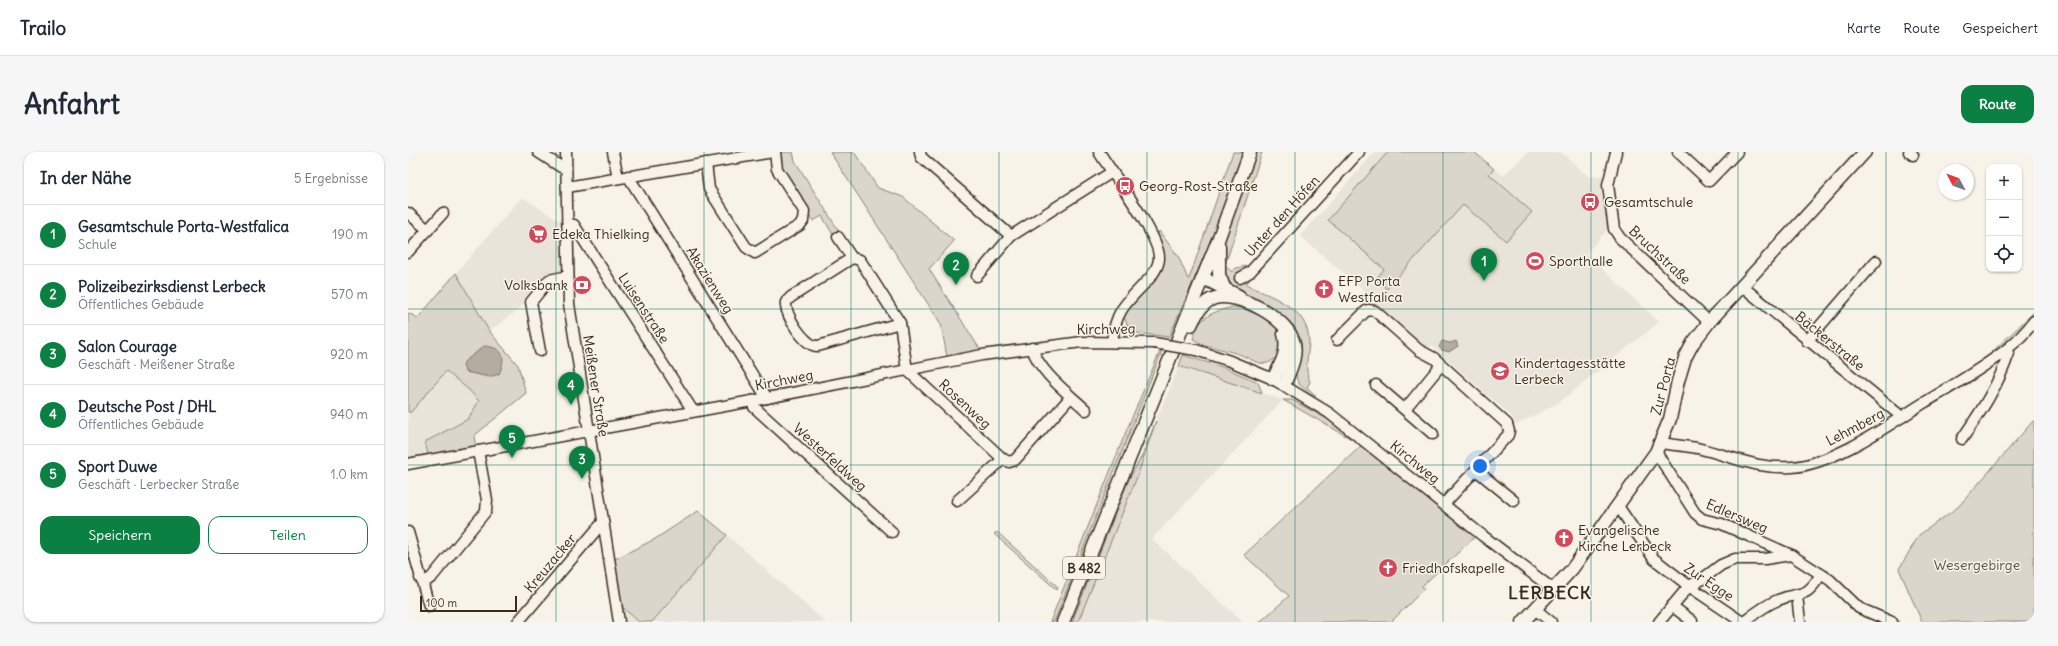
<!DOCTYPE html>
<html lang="de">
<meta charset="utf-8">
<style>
:root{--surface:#fff;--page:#f6f6f7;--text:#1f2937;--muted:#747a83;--line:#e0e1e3;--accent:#0b8043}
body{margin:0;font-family:Delius,sans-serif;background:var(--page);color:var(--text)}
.controls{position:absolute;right:12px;top:12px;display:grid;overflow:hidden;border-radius:8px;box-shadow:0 1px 3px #0004}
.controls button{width:36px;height:36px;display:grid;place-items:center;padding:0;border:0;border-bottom:1px solid var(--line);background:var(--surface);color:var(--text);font:20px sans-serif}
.compass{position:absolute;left:1530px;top:12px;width:36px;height:36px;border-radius:50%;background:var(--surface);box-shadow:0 1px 3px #0004;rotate:311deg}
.scale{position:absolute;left:12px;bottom:10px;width:97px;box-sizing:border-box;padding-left:4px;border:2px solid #3b2a1e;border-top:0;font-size:11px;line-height:14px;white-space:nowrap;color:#3b2a1e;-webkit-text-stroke:3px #f7f3e8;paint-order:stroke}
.you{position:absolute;left:1072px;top:314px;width:14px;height:14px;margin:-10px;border:3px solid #fff;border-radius:50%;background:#1a73e8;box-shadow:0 0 0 6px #1a73e833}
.badge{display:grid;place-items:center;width:26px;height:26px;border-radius:50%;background:var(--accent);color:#fff;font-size:13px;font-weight:700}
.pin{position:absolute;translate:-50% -33px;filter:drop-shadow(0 1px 2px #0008)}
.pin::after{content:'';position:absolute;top:21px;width:14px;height:12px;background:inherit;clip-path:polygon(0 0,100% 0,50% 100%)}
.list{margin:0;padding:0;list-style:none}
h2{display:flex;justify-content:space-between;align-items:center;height:52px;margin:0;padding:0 16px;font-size:17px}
h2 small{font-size:13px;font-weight:400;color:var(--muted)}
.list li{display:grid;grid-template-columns:26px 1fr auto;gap:12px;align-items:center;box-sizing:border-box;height:60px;padding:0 16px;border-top:1px solid var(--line)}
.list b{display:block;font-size:15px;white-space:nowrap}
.list p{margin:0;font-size:13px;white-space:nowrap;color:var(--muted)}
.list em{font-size:13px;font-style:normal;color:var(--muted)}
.actions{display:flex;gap:8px;padding:12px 16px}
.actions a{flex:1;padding:9px 0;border:1px solid var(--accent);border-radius:12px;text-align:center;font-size:14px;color:var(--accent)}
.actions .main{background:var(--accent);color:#fff}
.icon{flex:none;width:22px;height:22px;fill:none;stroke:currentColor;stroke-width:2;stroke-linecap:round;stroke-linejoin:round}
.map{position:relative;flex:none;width:1626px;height:470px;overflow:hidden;border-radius:12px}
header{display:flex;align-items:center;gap:24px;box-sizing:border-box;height:56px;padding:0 20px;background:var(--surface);border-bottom:1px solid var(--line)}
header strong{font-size:19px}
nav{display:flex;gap:22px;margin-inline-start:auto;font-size:14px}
.intro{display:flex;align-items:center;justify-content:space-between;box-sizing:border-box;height:96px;padding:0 24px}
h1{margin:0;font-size:28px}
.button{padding:10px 18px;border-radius:12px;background:var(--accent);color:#fff;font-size:14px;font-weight:700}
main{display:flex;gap:24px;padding:0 24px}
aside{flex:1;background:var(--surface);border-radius:12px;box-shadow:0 1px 3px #0004}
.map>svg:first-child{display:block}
</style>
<header>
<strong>Trailo</strong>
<nav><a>Karte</a><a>Route</a><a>Gespeichert</a></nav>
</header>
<div class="intro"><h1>Anfahrt</h1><a class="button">Route</a></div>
<main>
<aside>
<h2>In der Nähe<small>5 Ergebnisse</small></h2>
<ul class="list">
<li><span class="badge">1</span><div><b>Gesamtschule Porta-Westfalica</b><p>Schule</p></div><em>190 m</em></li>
<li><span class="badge">2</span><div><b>Polizeibezirksdienst Lerbeck</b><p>Öffentliches Gebäude</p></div><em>570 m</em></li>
<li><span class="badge">3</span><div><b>Salon Courage</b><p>Geschäft · Meißener Straße</p></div><em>920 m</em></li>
<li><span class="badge">4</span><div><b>Deutsche Post / DHL</b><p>Öffentliches Gebäude</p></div><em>940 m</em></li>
<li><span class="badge">5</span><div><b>Sport Duwe</b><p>Geschäft · Lerbecker Straße</p></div><em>1.0 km</em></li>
</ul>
<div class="actions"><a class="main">Speichern</a><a>Teilen</a></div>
</aside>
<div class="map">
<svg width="1626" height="470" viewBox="0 0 1626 470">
<rect width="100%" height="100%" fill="#f7f3e8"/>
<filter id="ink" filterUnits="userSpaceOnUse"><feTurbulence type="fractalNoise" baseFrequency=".025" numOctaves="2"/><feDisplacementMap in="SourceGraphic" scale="8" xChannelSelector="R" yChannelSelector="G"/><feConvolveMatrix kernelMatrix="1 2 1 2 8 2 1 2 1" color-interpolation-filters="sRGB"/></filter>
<g filter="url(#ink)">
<g fill="#e9e4d9">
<path d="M 967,0 L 1067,0 L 1095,24 L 1120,0 L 1153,0 L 1181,25 L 1201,23 L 1205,71 L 1178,102 L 1251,170 L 1153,249 L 1108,273 L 1104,265 L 1024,194 L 1018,196 L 967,151 L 958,140 L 892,84 Z"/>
<path d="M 114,45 L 160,74 L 161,122 L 138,128 L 110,158 L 81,179 L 48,121 Z"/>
<path d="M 771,214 L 875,248 L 744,387 L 835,470 L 670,470 L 729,325 L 748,269 Z"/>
<path d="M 38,219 L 61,238 L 71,249 L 60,267 L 17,290 L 20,302 L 0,306 L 0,260 L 3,260 Z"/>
<path d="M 319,383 L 417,470 L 244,470 Z"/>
<path d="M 210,451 L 231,470 L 213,470 Z"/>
</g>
<g fill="#dbd6cb" stroke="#8b8074">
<path d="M 370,0 L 385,0 L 387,9 L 432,81 L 426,84 L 414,64 L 405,69 L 374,19 Z"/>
<path d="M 422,0 L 446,0 L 470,36 L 495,45 L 546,89 L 521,117 L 573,199 L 539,205 L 533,172 Z"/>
<path d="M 825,0 L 854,0 L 817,113 L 824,120 L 828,116 L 844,113 L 884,78 L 838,132 C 863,146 901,154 901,191 C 900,205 896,217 902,230 L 899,235 L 908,244 L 905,244 C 901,240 895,236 891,232 C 881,218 900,191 885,173 C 866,150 830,150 817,123 C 814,118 815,110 815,105 L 798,100 L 761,185 L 722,180 L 715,162 L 743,122 L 748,105 L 746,92 L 751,79 L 770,104 L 780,127 L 781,127 Z"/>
<path d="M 980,0 L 1066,0 L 1086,17 L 1081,22 L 1124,60 L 1098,89 L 1055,53 L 979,137 L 968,127 L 976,117 L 920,68 Z"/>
<path d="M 48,121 L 81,179 L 110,213 L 118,241 L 66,284 L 69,303 L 0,317 L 0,306 L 20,302 L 17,290 L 60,267 L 71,249 L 61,238 L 38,219 L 3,260 L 0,260 L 0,161 L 10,166 Z"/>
<path d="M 825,155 C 845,157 858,167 872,180 L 873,200 C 869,204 865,210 859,211 C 852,213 844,208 838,205 C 821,197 801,197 785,187 C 791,164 804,160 825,155 Z"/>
<path d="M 1626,160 L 1626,171 L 1586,207 L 1581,203 Z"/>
<path d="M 752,199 L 754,199 L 646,470 L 642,470 L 717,282 Z"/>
<path d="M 775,203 L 817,216 L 850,230 L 854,241 L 771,214 Z"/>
<path d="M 875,248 L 884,248 L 920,267 L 947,286 L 1069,383 L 1014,434 L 1016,437 L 983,470 L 852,470 L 881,444 L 836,403 L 954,293 Z"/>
<path d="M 1626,268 L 1626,470 L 1514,470 L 1491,417 L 1511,383 L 1550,355 Z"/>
<path d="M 748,269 L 729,325 L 670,470 L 664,470 L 721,327 L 734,304 Z"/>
<path d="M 290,359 L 319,383 L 244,470 L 231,470 L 210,451 L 203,409 L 247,387 Z"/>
<path d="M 589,380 L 650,435 L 649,438 L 586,382 Z"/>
</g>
<g fill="#b4aca0" stroke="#84786c">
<path d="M 1034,189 L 1042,191 L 1048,189 L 1050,194 L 1041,200 L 1034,198 L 1031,195 Z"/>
<path d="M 76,194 C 95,195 99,205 91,222 L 81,225 L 57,220 L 55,213 L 56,210 Z"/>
</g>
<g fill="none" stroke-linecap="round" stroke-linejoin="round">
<g stroke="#3b2a1e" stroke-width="13">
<g id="minor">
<path d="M 130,0 L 153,15 L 158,15"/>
<path d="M 158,0 L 161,152 L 211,470"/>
<path d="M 205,0 L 210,26"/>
<path d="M 512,0 L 513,5 L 603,84"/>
<path d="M 691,0 C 704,21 752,84 751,106 C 751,113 745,123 740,128 C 719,150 708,157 704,189"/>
<path d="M 1208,0 L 1200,33 L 1206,77 L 1212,86 L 1301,170"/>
<path d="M 1270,0 L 1301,29 L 1329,0"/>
<path d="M 1501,0 L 1505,3"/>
<path d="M 298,11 L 301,37 L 338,95 L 347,101 L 392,73 L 395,69 L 396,59 L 369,17 L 367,0"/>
<path d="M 220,24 L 359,246"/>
<path d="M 159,35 L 365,0"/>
<path d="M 0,61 L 20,78"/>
<path d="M 160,72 L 166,73 L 285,259"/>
<path d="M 430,85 L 444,106 L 383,145 L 378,150 C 376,162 397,195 410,194 L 492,171"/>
<path d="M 0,100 L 35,61"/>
<path d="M 444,106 L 452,108 L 492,171 L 499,218 L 595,307 L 601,310 L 607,308 L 660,248"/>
<path d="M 569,124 L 603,84 L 704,20"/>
<path d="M 832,126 L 842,120 L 951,0"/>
<path d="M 1334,134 L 1494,265"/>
<path d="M 929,188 L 957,160 L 960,158 L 967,159 L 1011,198 L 1026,206 L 1099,272 L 1101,279 L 1100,283 L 1036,352"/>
<path d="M 1399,189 L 1468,109"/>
<path d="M 624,196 C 632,221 660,241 678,258"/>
<path d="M 788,198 L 822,209 L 865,227 L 921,261 L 1075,384 L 1146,438"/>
<path d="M 132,199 L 123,150 L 141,128 L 160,124"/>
<path d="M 968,233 L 1025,282"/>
<path d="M 344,249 L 346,255 L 484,380"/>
<path d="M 997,257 L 1033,213"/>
<path d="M 1554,287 C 1574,258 1590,234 1601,201 L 1599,197"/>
<path d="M 1253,291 C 1265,293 1278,294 1289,296 C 1324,304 1346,317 1384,315 C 1426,312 1479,274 1514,252 C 1543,235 1572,218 1598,198 C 1609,189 1618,180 1626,169"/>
<path d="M 1248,300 L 1287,361 L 1294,367 L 1314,372 L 1383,403 L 1422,428 L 1451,456 L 1484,470"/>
<path d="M 0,312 L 344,249 L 574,203 L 674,190 L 746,191"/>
<path d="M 1068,318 L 1106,349"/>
<path d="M 549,349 L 595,307"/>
<path d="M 1210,354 L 1246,407 L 1281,434 L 1334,470"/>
<path d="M 0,380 L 21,454"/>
<path d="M 12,426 L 17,430 L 24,425 L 78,359 L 79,348 L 70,299"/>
<path d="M 1389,443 L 1392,470"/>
<path d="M 1264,454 L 1284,469"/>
<path d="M 1127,457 L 1143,470"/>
<path d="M 110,470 L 195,370"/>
<path d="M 1251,470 L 1281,434 L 1293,428 L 1313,413 L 1327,407 L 1357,407 L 1383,403"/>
<path d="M 1336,470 C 1346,462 1357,453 1370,448 C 1393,438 1397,449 1413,422"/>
</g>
</g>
<g stroke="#3b2a1e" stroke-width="15">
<g id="major">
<path d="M 811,94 L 811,123 L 816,135"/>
<path d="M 795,126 L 831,144"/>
<path d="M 783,173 C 788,162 795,149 807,146 C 831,140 881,166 886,192 C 889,206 881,220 876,233"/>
<path d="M 865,227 C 873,212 881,199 876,182"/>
<path d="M 655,470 L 810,88 L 842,0"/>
<path d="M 1115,470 L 1164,417 L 1248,300 L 1262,267 L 1270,229 L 1277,206 L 1285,191 L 1301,170 L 1457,0"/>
</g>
</g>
<use href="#minor" stroke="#f7f3e8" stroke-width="10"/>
<use href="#major" stroke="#f7f3e8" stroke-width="12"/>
<g stroke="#3b2a1e" stroke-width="13" stroke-linecap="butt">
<path id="minor-bridge" d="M 746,191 L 788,198"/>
</g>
<use href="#minor-bridge" stroke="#f7f3e8" stroke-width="10"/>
</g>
</g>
<path fill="none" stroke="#0f766e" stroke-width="1" stroke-opacity="0.55" d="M 148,0 L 148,470M 296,0 L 296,470M 443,0 L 443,470M 591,0 L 591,470M 739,0 L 739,470M 887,0 L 887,470M 1035,0 L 1035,470M 1183,0 L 1183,470M 1330,0 L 1330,470M 1478,0 L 1478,470M 0,157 L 1626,157M 0,313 L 1626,313"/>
<defs>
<g id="bus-disc" transform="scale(1)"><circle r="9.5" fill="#d1495b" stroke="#f7f3e8"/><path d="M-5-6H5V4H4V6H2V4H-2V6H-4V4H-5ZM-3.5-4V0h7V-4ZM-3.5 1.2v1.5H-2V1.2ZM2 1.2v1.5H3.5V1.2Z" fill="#fff"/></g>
<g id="supermarket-disc" transform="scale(1)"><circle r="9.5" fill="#d1495b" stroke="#f7f3e8"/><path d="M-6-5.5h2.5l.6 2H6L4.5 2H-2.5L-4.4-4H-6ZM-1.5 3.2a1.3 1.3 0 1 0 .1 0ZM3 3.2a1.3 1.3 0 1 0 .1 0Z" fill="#fff"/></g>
<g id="stadium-disc" transform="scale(1)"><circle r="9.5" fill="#d1495b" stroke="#f7f3e8"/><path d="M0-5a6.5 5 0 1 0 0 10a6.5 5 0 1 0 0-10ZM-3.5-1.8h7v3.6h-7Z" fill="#fff"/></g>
<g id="bank-disc" transform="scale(1)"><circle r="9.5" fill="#d1495b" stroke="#f7f3e8"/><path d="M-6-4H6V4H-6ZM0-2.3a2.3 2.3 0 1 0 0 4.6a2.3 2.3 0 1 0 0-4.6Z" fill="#fff"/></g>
<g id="church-disc" transform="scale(1)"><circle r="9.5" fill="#d1495b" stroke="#f7f3e8"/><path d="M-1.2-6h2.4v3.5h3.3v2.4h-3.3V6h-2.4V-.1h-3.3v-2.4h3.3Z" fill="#fff"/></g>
<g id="school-disc" transform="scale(1)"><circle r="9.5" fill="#d1495b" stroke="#f7f3e8"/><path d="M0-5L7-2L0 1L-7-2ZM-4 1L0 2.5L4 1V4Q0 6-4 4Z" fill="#fff"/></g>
</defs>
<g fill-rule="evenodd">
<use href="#bus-disc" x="717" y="34"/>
<use href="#bus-disc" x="1182" y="50"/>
<use href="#supermarket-disc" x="130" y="82"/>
<use href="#stadium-disc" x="1127" y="109"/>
<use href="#bank-disc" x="174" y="133"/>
<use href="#church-disc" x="916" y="137"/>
<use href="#school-disc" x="1092" y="219"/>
<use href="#church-disc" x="1156" y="386"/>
<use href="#church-disc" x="980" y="416"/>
</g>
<g text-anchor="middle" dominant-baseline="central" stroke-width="3" stroke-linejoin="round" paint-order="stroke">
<rect fill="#f7f3e8" stroke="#73665b" stroke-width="1" x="655" y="405" width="42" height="22" rx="3"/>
<g font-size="13" font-weight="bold" fill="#3b2a1e">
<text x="676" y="416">B 482</text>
</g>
<g font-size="14" fill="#3b2a1e" stroke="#f7f3e8" text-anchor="start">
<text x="731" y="34">Georg-Rost-Straße</text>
<text x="1196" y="50">Gesamtschule</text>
<text x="144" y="82">Edeka Thielking</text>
<text x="1141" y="109">Sporthalle</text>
<text x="930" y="129">EFP Porta<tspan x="930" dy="16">Westfalica</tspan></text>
<text x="160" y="133" text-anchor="end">Volksbank</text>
<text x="1106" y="211">Kindertagesstätte<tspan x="1106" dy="16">Lerbeck</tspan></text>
<text x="1170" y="378">Evangelische<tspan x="1170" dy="16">Kirche Lerbeck</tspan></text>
<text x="994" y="416">Friedhofskapelle</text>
</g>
<g font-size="14" fill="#3b2a1e" stroke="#f7f3e8">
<text transform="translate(874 64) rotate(-48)">Unter den Höfen</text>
<text transform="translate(1252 103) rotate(43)">Bruchstraße</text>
<text transform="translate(302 128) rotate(58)">Akazienweg</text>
<text transform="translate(236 156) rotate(57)">Luisenstraße</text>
<text transform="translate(698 177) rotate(-1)">Kirchweg</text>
<text transform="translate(1422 189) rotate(39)">Bäckerstraße</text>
<text transform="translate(376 228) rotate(-11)">Kirchweg</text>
<text transform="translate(188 234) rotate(81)">Meißener Straße</text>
<text transform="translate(1255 234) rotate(-75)">Zur Porta</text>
<text transform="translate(557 252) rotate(43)">Rosenweg</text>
<text transform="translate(1447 275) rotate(-28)">Lehmberg</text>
<text transform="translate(422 305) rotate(42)">Westerfeldweg</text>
<text transform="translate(1007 310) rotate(39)">Kirchweg</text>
<text transform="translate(1329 364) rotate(23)">Edlersweg</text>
<text transform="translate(142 411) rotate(-50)">Kreuzacker</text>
<text transform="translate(1301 430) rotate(34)">Zur Egge</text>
</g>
<g font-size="14" fill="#5b4c41" stroke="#f7f3e8">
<text x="1569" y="413">Wesergebirge</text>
</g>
<g font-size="18" font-weight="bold" letter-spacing="1" fill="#3b2a1e" stroke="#f7f3e8">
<text x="1142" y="440">LERBECK</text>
</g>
</g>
</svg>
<div class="controls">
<button>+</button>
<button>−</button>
<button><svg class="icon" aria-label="locate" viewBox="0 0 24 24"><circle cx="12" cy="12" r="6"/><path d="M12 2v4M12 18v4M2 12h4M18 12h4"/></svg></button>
</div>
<svg class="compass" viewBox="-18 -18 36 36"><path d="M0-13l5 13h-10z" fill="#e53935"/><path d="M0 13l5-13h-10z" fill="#747a83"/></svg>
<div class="scale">100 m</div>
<div class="you"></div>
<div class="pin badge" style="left:1076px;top:129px">1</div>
<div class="pin badge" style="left:548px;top:133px">2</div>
<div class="pin badge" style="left:174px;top:327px">3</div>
<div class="pin badge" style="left:163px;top:253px">4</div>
<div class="pin badge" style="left:104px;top:306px">5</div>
</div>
</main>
